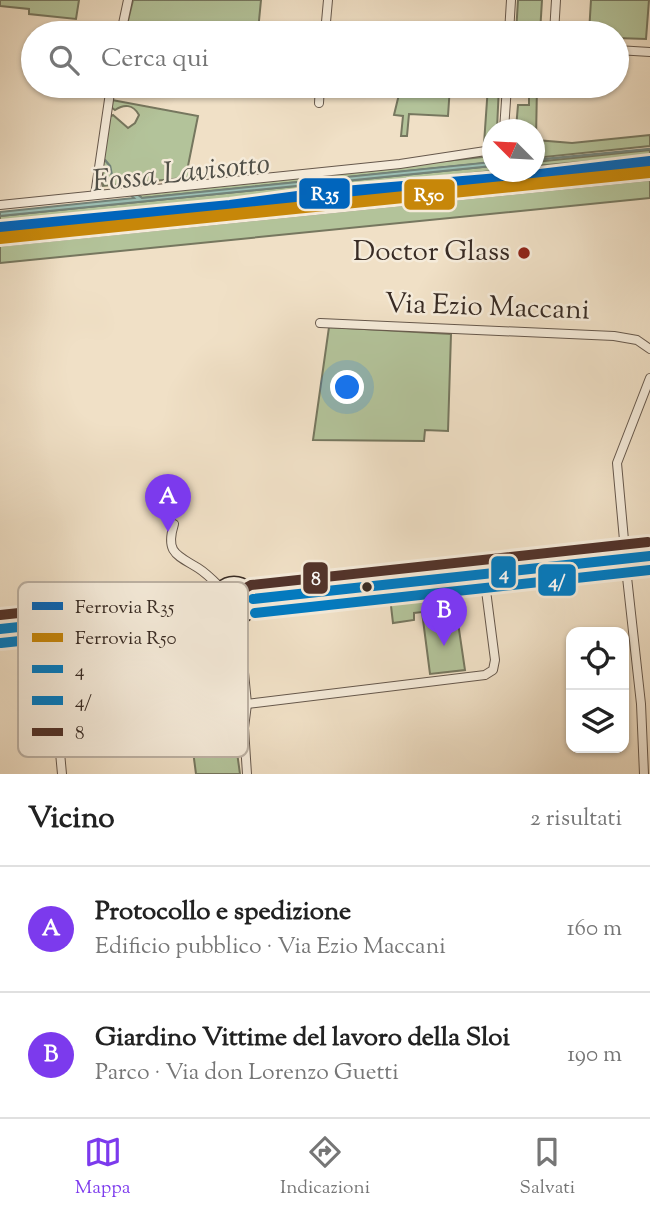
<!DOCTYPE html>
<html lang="it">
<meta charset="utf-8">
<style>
:root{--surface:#fff;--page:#f2f2f2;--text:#222;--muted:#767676;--line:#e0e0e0;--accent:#7c3aed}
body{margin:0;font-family:"Sorts Mill Goudy",serif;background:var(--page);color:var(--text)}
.controls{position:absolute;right:21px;bottom:21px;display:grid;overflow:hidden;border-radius:14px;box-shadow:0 2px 5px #0004}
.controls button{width:63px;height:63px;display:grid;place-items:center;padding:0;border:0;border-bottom:2px solid var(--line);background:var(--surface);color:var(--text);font:35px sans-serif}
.compass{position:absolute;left:482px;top:119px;width:63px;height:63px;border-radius:50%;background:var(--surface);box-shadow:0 2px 5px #0004;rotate:294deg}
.you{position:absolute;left:348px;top:388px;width:24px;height:24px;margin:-18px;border:5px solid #fff;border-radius:50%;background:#1a73e8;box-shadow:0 0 0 10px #1a73e833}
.badge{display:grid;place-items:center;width:46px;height:46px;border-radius:50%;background:var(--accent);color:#fff;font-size:23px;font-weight:700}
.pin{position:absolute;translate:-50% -58px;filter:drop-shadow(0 2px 4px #0008)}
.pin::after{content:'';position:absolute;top:37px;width:24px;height:21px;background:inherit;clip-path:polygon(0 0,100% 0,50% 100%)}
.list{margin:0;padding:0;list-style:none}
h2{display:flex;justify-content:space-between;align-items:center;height:91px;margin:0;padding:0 28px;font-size:30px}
h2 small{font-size:23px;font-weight:400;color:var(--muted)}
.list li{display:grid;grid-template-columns:46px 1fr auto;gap:21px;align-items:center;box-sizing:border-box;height:126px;padding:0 28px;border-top:2px solid var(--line)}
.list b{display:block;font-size:26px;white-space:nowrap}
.list p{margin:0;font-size:23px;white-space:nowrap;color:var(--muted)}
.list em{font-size:23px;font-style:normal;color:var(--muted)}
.icon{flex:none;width:38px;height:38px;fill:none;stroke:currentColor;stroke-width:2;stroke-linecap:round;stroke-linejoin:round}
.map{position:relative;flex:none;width:650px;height:774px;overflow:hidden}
.search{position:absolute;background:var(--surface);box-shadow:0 2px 5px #0004;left:21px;right:21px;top:21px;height:77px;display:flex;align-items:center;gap:18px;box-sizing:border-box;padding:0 24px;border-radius:38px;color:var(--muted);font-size:26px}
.sheet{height:343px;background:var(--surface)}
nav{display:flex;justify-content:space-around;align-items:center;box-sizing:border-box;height:98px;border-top:2px solid var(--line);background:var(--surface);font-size:19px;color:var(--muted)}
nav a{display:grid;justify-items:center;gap:4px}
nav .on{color:var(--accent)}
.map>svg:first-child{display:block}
</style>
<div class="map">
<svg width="650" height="774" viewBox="0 0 650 774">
<rect width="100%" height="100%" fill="#f0e0c6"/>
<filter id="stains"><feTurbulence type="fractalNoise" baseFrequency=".00286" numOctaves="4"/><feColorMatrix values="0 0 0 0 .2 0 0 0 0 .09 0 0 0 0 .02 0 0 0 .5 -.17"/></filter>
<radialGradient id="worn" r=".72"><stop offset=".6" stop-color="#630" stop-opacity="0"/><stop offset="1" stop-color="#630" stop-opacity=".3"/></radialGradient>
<g fill="#b3c39a" stroke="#76775f" stroke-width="2">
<path d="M 0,0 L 79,0 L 76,19 L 29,14 L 29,9 L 0,6 Z"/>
<path d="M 133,0 L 261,0 L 258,31 L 216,30 L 215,33 L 125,33 Z"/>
<path d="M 518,0 L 542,0 L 540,33 L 516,33 Z"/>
<path d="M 591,0 L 649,0 L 646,39 L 617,38 L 617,33 L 589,33 Z"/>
<path d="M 401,86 L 450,86 L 448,116 L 409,114 L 407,136 L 401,136 L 403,116 L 394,115 Z"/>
<path d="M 488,86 L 499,86 L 497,129 L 492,130 L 492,142 L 490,145 L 484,144 Z"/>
<path d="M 519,86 L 537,86 L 536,140 L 572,143 L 650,135 L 650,146 L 535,158 L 534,130 L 516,129 L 518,105 L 529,105 L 529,90 L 519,90 Z"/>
<path d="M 112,100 L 198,116 L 187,171 L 214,175 L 103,186 L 102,162 L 109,117 L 113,115 L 128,128 L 135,123 L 139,115 C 133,104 124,104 115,110 L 111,107 Z"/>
<path d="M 650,150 L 650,156 L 535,166 L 535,162 Z"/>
<path d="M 492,156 L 492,162 L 476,164 L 142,198 L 137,194 Z"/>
<path d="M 492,166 L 492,171 L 0,223 L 0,216 Z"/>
<path d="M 650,180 L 650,198 L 0,263 L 0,246 Z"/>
<path d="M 183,213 L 178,217 L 0,235 L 0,231 Z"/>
<path d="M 329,327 L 451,334 L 448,431 L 425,430 L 424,441 L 313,440 Z"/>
<path d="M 453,589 L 465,670 L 430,674 L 422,612 L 414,613 L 414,620 L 393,623 L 390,597 Z"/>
<path d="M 236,745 L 240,774 L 196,774 L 193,751 Z"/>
</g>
<path fill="#9bbdb2" stroke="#738379" stroke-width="2" d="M 492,162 L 492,166 L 0,216 L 0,212 L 134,198 L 129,194 L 137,194 L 142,198 Z"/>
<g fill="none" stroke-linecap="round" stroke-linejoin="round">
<g stroke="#738379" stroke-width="2.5">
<path d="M 105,160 L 110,166 L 113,181"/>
<path d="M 534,160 L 650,149"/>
</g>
<g stroke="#66584c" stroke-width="10">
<g id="street">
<path d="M 121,33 L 128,0"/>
<path d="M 325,33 L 328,0"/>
<path d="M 509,33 L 511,0"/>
<path d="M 554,33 L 556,0"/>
<path d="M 617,50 L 650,52"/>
<path d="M 319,103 L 320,86"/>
<path d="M 504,130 L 507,86"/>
<path d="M 95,195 L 111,86"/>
<path d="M 0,205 L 400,164 L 492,150"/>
<path d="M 320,323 L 614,336 L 637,340 L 650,349"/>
<path d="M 174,524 C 165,553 177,555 198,568 C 206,573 213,580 220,587"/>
<path d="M 625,551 L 617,463 L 650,378"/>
<path d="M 625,559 L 641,704 L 644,774"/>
<path d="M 239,620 L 247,704 L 244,728 L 247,774"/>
<path d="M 48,623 L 62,774"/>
<path d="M 247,704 L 485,675 L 493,670 L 495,660 L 484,575"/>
</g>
</g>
<g stroke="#382b24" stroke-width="13">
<g id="secondary">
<circle cx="234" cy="601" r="19"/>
<path d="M 253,599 L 650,556"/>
<path d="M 0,629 L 214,606"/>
</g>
</g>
<use href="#street" stroke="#f5ebda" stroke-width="8"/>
<use href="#secondary" stroke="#f5ebda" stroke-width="10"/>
<g stroke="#f5ebda" stroke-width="16">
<g id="bus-1">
<path d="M 253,599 L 650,556"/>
<path d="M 0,629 L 214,606"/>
</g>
</g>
<g stroke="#f5ebda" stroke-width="16">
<g id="bus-2">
<path d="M 255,613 L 650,570"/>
<path d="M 1,643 L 215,620"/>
</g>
</g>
<g stroke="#f5ebda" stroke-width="16">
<path id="bus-3" d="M 0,615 L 214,592 C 224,593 226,604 234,606 L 238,602 L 242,590 L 251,585 L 648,542"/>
</g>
<use href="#bus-1" stroke="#007bc3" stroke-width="10"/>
<use href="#bus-2" stroke="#007bc3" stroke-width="10"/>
<use href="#bus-3" stroke="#52332a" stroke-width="10"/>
<g stroke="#f5ebda" stroke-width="18">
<path id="rail-1" d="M 0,228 L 230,206 L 320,194 L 523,177 L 650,162"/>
</g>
<g stroke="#f5ebda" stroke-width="18">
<path id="rail-2" d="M 0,238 L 650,172"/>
</g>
<use href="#rail-1" stroke="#0065bd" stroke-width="12"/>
<use href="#rail-2" stroke="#c78709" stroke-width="12"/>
</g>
<circle fill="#8f2418" stroke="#f5ebda" stroke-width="2.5" cx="524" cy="253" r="7"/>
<circle fill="#382b24" stroke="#f5ebda" stroke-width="2.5" cx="367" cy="587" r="6"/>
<g text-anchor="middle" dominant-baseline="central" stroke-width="5" stroke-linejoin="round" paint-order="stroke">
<g font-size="28" fill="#382b24" stroke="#f5ebda" text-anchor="end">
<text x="510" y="253">Doctor Glass</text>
</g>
<g font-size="28" fill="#382b24" stroke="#f5ebda">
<text transform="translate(487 308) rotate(2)">Via Ezio Maccani</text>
</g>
<g font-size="30" font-style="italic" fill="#515048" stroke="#f5ebda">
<text transform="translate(181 174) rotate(-6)">Fossa Lavisotto</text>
</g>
</g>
<rect x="18" y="582" width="230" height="175" rx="10" fill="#f5ebda" stroke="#bcb1a3" stroke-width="2"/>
<rect x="32" y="602" width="31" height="8" fill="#0065bd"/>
<rect x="32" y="633" width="31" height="9" fill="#c78709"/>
<rect x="32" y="665" width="31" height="8" fill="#007bc3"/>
<rect x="32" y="696" width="31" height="9" fill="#007bc3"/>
<rect x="32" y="728" width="31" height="8" fill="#52332a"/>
<g font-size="19" fill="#382b24">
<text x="75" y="613">Ferrovia R35</text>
<text x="75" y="644">Ferrovia R50</text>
<text x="75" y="676">4</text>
<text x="75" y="707">4/</text>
<text x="75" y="739">8</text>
</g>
<g stroke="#f5ebda" stroke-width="2.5">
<rect x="298" y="177" width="53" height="33" rx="7" fill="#0065bd"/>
<rect x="403" y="178" width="53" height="33" rx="7" fill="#c78709"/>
<rect x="490" y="555" width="27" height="34" rx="7" fill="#007bc3"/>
<rect x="302" y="561" width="27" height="34" rx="7" fill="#52332a"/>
<rect x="537" y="563" width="40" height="34" rx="7" fill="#007bc3"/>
</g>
<g font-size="19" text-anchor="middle" font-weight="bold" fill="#fff">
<text x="325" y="200">R35</text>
<text x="429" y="201">R50</text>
<text x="504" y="579">4</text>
<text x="316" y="585">8</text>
<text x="557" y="587">4/</text>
</g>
<rect width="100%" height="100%" filter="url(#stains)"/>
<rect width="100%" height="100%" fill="url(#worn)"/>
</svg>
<div class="controls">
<button><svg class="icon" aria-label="locate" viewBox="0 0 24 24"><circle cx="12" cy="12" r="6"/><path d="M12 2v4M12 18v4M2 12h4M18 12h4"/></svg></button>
<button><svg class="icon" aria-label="layers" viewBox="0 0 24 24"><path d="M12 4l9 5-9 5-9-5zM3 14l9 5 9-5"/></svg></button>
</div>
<svg class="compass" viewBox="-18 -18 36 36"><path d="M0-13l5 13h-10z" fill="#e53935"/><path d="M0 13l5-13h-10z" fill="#767676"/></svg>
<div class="you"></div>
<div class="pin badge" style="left:168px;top:532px">A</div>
<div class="pin badge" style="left:444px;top:646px">B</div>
<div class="search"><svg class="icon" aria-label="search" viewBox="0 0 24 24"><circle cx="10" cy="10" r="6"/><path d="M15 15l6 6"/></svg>Cerca qui</div>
</div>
<section class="sheet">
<h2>Vicino<small>2 risultati</small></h2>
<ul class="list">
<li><span class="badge">A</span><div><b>Protocollo e spedizione</b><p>Edificio pubblico · Via Ezio Maccani</p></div><em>160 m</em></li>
<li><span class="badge">B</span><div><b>Giardino Vittime del lavoro della Sloi</b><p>Parco · Via don Lorenzo Guetti</p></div><em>190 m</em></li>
</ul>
</section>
<nav>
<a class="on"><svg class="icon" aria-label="map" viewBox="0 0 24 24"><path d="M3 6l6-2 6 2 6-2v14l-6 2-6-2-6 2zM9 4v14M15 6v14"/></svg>Mappa</a>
<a><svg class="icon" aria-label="directions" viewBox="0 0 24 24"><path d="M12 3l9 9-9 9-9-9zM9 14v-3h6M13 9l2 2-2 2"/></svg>Indicazioni</a>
<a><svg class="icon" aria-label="saved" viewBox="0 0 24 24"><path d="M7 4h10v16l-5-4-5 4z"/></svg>Salvati</a>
</nav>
